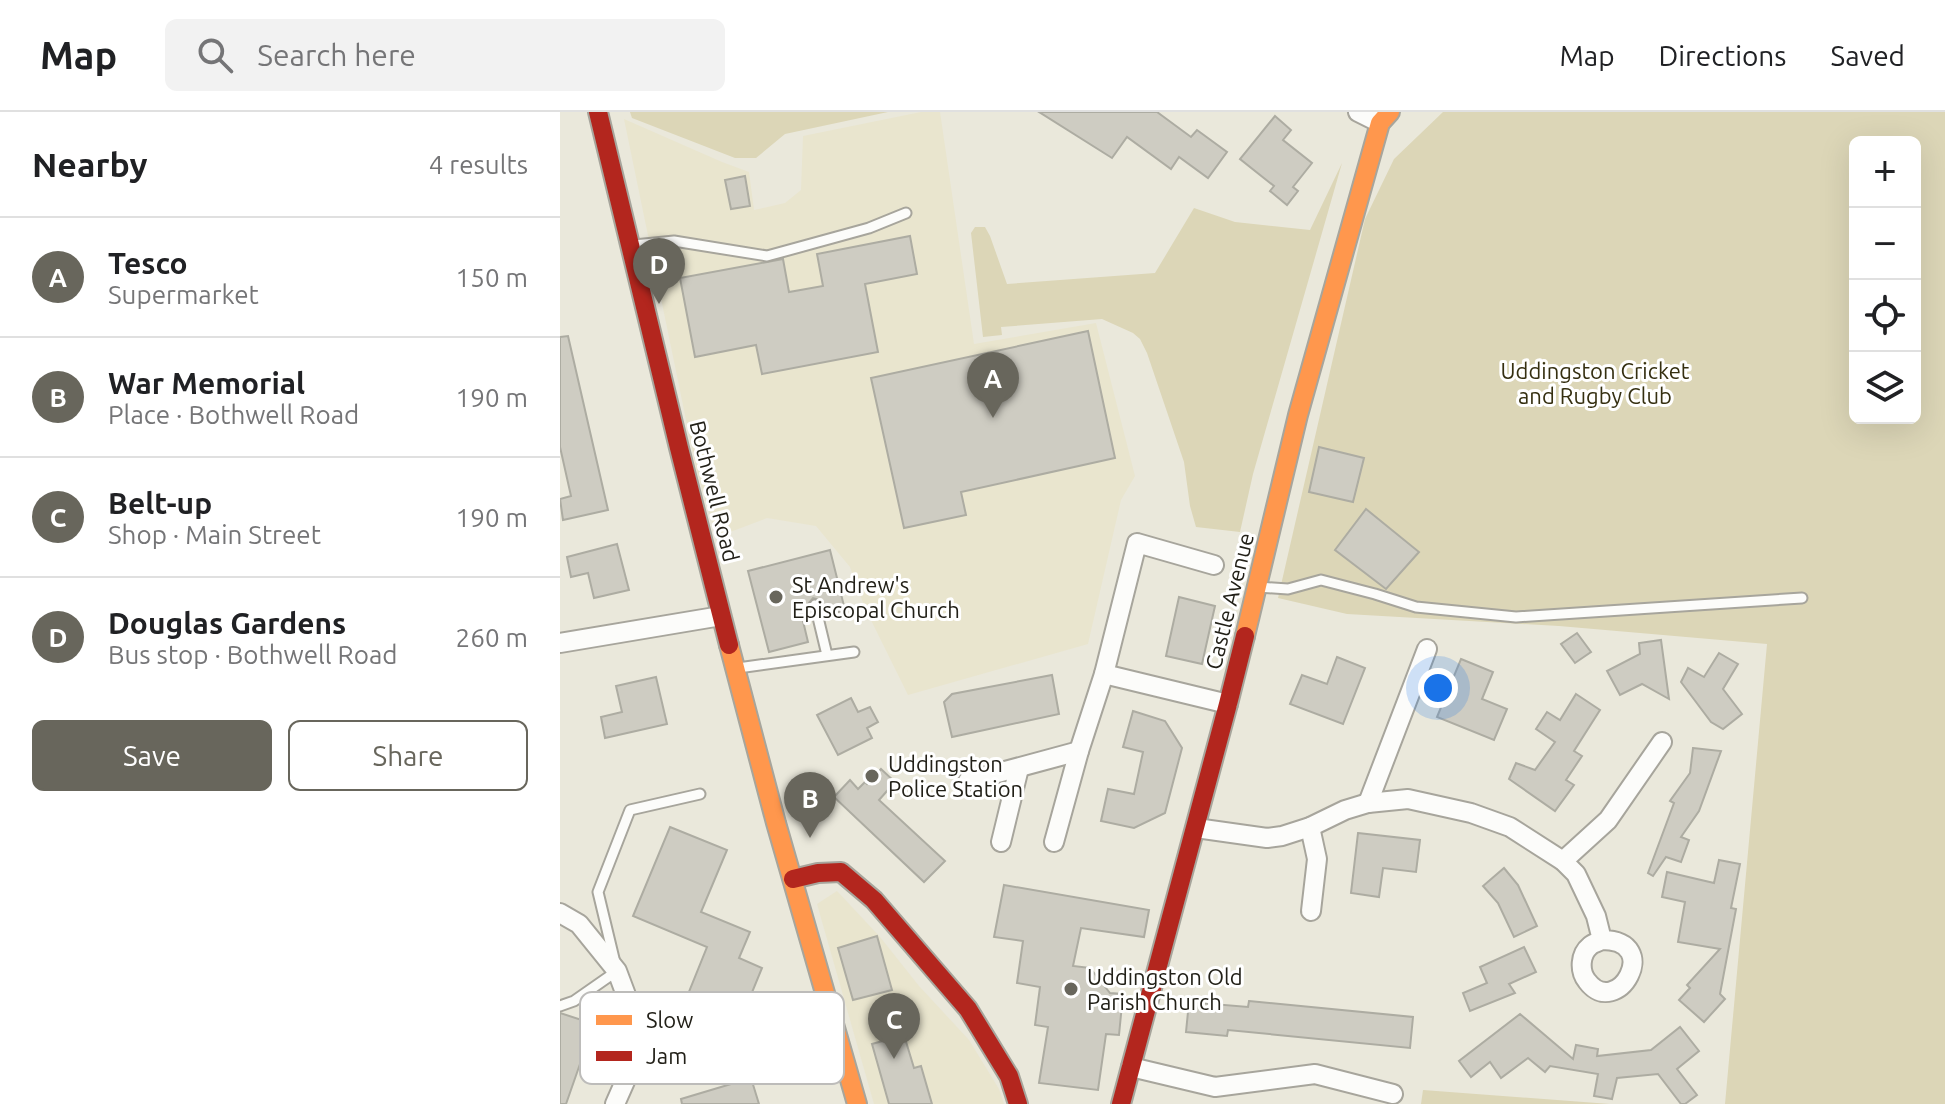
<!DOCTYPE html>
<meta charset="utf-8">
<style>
:root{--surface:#fff;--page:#f2f2f2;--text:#202124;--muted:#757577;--line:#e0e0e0;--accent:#68665c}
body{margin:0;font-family:Ubuntu,sans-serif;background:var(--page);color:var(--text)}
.controls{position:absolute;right:24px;top:24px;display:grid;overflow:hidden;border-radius:12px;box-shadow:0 8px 32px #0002}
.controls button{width:72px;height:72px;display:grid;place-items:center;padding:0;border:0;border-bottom:2px solid var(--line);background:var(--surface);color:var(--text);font:40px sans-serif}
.you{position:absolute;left:878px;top:576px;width:28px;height:28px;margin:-20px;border:6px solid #fff;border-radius:50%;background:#1a73e8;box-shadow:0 0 0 12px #1a73e833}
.badge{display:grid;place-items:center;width:52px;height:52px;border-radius:50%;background:var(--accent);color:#fff;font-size:26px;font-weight:700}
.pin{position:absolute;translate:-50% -66px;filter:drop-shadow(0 2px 4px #0008)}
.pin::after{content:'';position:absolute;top:42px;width:28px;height:24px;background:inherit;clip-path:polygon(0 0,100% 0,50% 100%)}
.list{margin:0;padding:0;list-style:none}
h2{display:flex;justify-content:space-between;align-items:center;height:104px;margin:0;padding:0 32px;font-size:34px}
h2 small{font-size:26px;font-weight:400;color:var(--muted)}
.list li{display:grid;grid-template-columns:52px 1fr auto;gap:24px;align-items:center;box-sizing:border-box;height:120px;padding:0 32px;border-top:2px solid var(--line)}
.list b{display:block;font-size:30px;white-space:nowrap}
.list p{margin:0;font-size:26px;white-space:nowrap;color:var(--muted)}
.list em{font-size:26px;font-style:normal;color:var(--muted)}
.actions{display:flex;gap:16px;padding:24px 32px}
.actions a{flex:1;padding:18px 0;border:2px solid var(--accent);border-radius:12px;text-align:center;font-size:28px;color:var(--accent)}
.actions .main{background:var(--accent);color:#fff}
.icon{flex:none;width:44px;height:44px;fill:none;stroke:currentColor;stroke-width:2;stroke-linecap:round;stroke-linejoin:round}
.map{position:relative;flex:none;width:1385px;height:992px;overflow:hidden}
header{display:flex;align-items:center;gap:48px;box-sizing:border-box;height:112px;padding:0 40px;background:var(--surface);border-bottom:2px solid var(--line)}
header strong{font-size:38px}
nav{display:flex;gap:44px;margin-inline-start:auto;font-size:28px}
.search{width:560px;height:72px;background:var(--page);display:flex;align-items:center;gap:20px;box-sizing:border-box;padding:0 28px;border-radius:12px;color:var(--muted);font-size:30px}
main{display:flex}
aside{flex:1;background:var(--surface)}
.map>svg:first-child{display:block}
</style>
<header>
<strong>Map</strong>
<div class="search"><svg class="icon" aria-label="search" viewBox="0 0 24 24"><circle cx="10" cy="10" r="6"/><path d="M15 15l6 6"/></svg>Search here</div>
<nav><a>Map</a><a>Directions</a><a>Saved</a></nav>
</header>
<main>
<aside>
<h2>Nearby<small>4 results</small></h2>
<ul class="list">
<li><span class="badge">A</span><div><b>Tesco</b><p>Supermarket</p></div><em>150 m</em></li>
<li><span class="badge">B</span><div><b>War Memorial</b><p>Place · Bothwell Road</p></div><em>190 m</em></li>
<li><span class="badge">C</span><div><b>Belt-up</b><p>Shop · Main Street</p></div><em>190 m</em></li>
<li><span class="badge">D</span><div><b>Douglas Gardens</b><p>Bus stop · Bothwell Road</p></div><em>260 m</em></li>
</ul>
<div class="actions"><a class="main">Save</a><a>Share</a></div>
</aside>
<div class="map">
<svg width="1385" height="992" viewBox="0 0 1385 992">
<rect width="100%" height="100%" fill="#eae8db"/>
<g fill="#e9e5ce">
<path d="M 361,0 L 380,0 L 414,232 L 536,211 L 575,364 L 561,388 L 528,532 L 348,583 L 305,496 L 290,455 L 256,414 L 207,406 L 157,425 L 137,361 L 64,7 L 162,50 L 189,60 L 194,98 L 225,91 L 241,78 L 243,24 Z"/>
<path d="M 277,779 L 320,825 L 359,874 L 409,928 L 439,977 L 444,992 L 314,992 L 257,792 Z"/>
</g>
<g fill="#dcd6b7" fill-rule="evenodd">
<path d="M 70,0 L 328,0 L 225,22 L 196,46 L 175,46 L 72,6 Z"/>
<path d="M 883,0 L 1385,0 L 1385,992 L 1165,992 L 1207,532 L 999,514 L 787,502 L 718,486 L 805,107 L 834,47 ZM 1295,30 L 1355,30 L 1355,306 L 1295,306 Z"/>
<path d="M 782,51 L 693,362 L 680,420 L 636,415 L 630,394 L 624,350 L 587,241 L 580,227 L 573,221 L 542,207 L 441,215 L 442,223 L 423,225 L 411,121 L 415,115 L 425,115 L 430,124 L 447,172 L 595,161 L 634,96 L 675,110 L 750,118 Z"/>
<path d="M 863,978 L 1050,992 L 861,992 Z"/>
</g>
<g fill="#ceccc2" stroke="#adaca2" stroke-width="2">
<path d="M 479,0 L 597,0 L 631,25 L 637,18 L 667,40 L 648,66 L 619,45 L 611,57 L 567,25 L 552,46 Z"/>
<path d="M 715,4 L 731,18 L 723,28 L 752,51 L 733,75 L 738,79 L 727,93 L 710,79 L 714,74 L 680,47 Z"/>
<path d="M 185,64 L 190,94 L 171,97 L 165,68 Z"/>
<path d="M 350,124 L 357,162 L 305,172 L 318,240 L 202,262 L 196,233 L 135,245 L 120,166 L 223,147 L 229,180 L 263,174 L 257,142 Z"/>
<path d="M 528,219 L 555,346 L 401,380 L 406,403 L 344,416 L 311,266 Z"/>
<path d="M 8,224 L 48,398 L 3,408 L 0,387 L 11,384 L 0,335 L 0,225 Z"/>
<path d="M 759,335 L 804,346 L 793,390 L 749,380 Z"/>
<path d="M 806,397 L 859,440 L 826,477 L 775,438 Z"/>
<path d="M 57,432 L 69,478 L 34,486 L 28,461 L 11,465 L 7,445 Z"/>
<path d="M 270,438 L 285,498 L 265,504 L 261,488 L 253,486 L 248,492 L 251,507 L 243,509 L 248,530 L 209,540 L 188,459 Z"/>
<path d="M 619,485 L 655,494 L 642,552 L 606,544 Z"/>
<path d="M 1017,521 L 1031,540 L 1015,551 L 1001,532 Z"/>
<path d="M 1101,528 L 1109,587 L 1082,572 L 1060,583 L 1047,559 L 1080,542 L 1079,531 Z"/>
<path d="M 1159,541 L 1178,552 L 1163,577 L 1182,602 L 1163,617 L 1151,610 L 1121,570 L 1128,556 L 1144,565 Z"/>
<path d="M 777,545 L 805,556 L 783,612 L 730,592 L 742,563 L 767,572 Z"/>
<path d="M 901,547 L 933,560 L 922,587 L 947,597 L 934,628 L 877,605 Z"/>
<path d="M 492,563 L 499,602 L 392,625 L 384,590 L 392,582 Z"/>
<path d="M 96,565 L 107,612 L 45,626 L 41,605 L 62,600 L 56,574 Z"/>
<path d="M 1016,582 L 1040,598 L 1014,639 L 1022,644 L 1006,668 L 1014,673 L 995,699 L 949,667 L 956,651 L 975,658 L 995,630 L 976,617 L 987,600 L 1000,608 Z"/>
<path d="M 291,586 L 298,600 L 310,595 L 318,610 L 307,616 L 312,626 L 278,643 L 257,603 Z"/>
<path d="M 573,599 L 605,609 L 622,636 L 605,701 L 574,716 L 541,709 L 548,677 L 574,682 L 583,640 L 563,635 Z"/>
<path d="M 1133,636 L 1161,639 L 1139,699 L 1121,725 L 1129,728 L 1121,750 L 1106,745 L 1093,764 L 1088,761 L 1114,691 L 1110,689 L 1130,661 Z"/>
<path d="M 321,657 L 335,670 L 319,688 L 385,749 L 364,770 L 274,685 L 290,668 L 298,677 L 305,670 L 307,672 Z"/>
<path d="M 110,715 L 167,738 L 141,800 L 190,820 L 179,846 L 202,856 L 170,934 L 116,912 L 147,835 L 73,804 Z"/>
<path d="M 798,721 L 860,728 L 856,760 L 823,756 L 819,785 L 791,781 Z"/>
<path d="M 1159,748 L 1180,752 L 1171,796 L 1176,797 L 1160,882 L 1165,887 L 1144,910 L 1119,888 L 1130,876 L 1127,873 L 1160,837 L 1118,830 L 1125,790 L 1102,785 L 1107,760 L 1154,771 Z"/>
<path d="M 944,756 L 958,773 L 977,814 L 954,825 L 938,791 L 923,774 Z"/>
<path d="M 444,773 L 589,798 L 584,825 L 521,816 L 513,854 L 530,856 L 550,881 L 563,882 L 559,923 L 546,922 L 538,978 L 479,971 L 488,915 L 475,913 L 480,875 L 457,871 L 463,829 L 434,825 Z"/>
<path d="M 317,824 L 332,878 L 293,888 L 278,836 Z"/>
<path d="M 964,835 L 976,860 L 949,872 L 955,881 L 910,899 L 903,881 L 927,871 L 920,855 Z"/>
<path d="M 689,889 L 853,905 L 850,936 L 668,918 L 667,924 L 626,920 L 629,890 L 688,895 Z"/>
<path d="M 0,901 L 34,912 L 6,992 L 0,992 Z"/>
<path d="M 960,902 L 1013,947 L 1016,933 L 1038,937 L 1037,944 L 1091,938 L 1120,915 L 1139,939 L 1117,957 L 1137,983 L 1125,992 L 1121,992 L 1098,962 L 1057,966 L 1052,987 L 1034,984 L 1038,962 L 990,954 L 985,960 L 968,946 L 941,966 L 930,950 L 911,965 L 899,949 Z"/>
<path d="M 344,923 L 354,956 L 361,954 L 372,992 L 329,992 L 312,932 Z"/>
<path d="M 191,966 L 199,992 L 122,992 L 121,987 Z"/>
</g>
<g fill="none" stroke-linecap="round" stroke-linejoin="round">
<g stroke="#a7a59c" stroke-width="13">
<g id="lane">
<path d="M 74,133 L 114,129 L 207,144 L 309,116 L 346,101"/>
<path d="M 698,475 L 728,477 L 761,468 L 815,482 L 856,495 L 956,505 L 1242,486"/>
<path d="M 255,493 L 267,543"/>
<path d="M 178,556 L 294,540"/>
<path d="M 0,894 L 14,889 L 57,859 L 38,780 L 70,698 L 140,682"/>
</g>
</g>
<g stroke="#a7a59c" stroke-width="22">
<g id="street">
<path d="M 798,0 L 820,11"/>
<path d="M 0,531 L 161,504"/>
<path d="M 544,562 L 668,592"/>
<path d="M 408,669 L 519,639"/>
<path d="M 808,691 L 867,537"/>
<path d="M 750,715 L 757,747 L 751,799"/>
<path d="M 636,716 L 707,726 L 722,724 L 750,715 L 785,698 L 808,691 L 848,687 L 911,701 L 950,715 L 1003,749 L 1016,762 L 1036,804 L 1042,828 C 1038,830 1033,831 1030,834 C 1020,842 1019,859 1027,869 C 1057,909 1104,828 1042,828"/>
<path d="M 441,730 L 459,656"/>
<path d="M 494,730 L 519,639 L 544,562 L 577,431 L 654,453"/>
<path d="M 1003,749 L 1048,708 L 1102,630"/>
<path d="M 0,801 L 19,812 L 57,859 L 75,907 L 74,949 L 55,992"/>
<path d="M 571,955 L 655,975 L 755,962 L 833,982"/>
</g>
</g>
<g stroke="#a7a59c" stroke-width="22">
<g id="slow">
<path d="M 685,524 L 738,303 L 820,11 L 830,0"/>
<path d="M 169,533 L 216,711 L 297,992"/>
</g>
</g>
<g stroke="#a7a59c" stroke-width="22">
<g id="jam">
<path d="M 38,0 L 119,336 L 169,533"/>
<path d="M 233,767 L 258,761 L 281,760 L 314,788 L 408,897 L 449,964 L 458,992"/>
<path d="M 561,992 L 668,592 L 685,524"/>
</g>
</g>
<use href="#lane" stroke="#fcfcfa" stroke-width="9"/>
<use href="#street" stroke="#fcfcfa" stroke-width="18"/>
<use href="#slow" stroke="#ff974d" stroke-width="18"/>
<use href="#jam" stroke="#b3261e" stroke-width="18"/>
</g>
<g fill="#68665c" stroke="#fff" stroke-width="3">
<circle cx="216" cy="485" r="8"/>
<circle cx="312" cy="664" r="8"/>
<circle cx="511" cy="877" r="8"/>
</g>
<g text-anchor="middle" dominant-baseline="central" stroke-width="6" stroke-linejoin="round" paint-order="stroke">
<g font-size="22" fill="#352f10" stroke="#fff">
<text x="1035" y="258">Uddingston Cricket<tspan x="1035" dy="25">and Rugby Club</tspan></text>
</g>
<g font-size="22" fill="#222018" stroke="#fff">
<text transform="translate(155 379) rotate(76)">Bothwell Road</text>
<text transform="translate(669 489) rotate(-76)">Castle Avenue</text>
</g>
<g font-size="22" fill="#222018" stroke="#fff" text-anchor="start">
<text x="232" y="472">St Andrew's<tspan x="232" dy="25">Episcopal Church</tspan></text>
<text x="328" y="651">Uddingston<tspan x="328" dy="25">Police Station</tspan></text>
<text x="527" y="864">Uddingston Old<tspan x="527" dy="25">Parish Church</tspan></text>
</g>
</g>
<rect x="20" y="880" width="264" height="92" rx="12" fill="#fff" stroke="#bdbcba" stroke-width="2"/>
<rect x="36" y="903" width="36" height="10" fill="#ff974d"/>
<rect x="36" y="939" width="36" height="10" fill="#b3261e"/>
<g font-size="22" fill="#222018">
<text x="86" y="916">Slow</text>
<text x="86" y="952">Jam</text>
</g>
</svg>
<div class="controls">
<button>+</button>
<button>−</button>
<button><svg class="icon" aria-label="locate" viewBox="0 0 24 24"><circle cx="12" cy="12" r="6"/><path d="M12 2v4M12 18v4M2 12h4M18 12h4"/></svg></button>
<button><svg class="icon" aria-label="layers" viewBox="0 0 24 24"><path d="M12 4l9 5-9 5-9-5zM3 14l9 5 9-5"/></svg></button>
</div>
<div class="you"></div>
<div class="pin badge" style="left:433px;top:306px">A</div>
<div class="pin badge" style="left:250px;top:726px">B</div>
<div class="pin badge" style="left:334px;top:947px">C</div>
<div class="pin badge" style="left:99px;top:192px">D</div>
</div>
</main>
